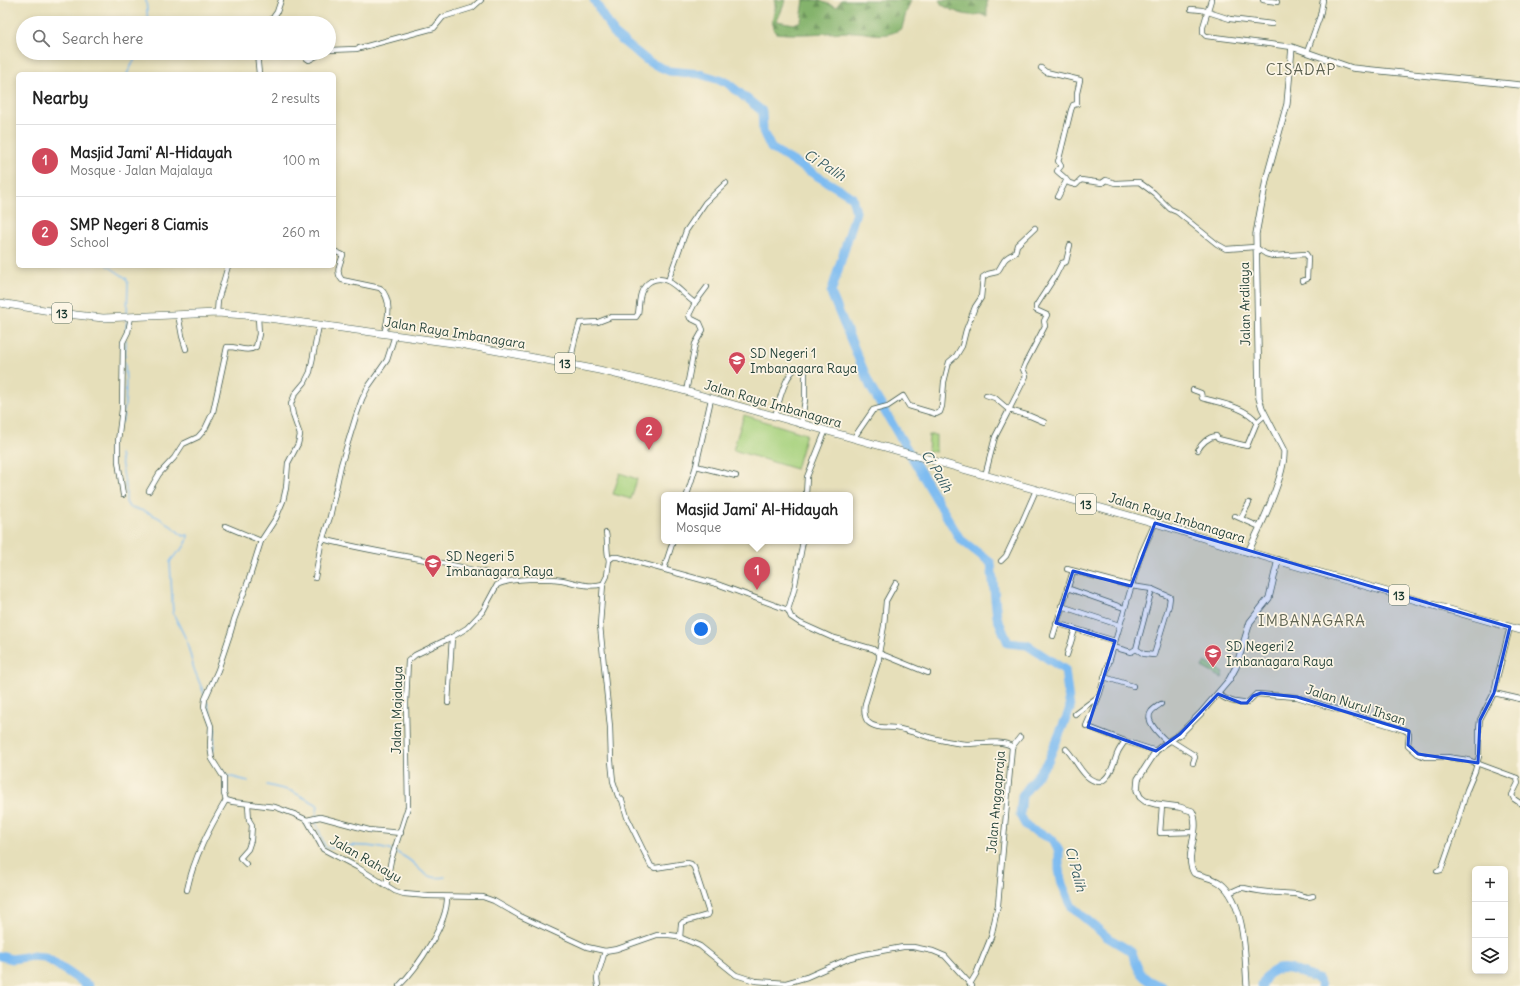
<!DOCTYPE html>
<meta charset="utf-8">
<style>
:root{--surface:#fff;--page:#f2f2f2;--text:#222;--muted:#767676;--line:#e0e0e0;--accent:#d1495b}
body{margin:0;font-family:Delius,sans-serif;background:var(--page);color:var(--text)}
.controls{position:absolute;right:12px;bottom:12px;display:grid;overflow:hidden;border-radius:6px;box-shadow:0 2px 6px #0003}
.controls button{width:36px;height:36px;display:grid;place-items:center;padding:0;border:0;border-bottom:1px solid var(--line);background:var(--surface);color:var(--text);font:20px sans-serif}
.you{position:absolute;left:701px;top:629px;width:14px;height:14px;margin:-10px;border:3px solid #fff;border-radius:50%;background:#1a73e8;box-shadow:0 0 0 6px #1a73e833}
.badge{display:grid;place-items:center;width:26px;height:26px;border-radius:50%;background:var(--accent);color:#fff;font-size:13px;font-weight:700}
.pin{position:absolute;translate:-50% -33px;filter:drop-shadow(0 1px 2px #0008)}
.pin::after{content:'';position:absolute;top:21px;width:14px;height:12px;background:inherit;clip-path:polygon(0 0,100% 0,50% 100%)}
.popup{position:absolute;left:661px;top:492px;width:192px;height:52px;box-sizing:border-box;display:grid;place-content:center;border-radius:6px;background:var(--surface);filter:drop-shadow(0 1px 3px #0005);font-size:13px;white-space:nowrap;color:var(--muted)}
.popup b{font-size:15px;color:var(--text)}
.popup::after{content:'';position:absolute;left:50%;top:100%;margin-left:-8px;border:8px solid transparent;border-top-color:var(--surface)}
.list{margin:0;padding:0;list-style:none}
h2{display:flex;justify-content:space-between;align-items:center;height:52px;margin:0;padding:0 16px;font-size:17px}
h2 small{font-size:13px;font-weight:400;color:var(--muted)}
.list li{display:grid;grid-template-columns:26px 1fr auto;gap:12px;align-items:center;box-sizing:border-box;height:72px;padding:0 16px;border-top:1px solid var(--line)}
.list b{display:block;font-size:15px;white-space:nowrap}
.list p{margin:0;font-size:13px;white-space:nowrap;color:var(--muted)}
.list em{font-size:13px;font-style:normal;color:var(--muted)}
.icon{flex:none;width:22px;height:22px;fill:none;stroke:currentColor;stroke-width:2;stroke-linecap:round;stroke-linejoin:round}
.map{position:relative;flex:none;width:1520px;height:986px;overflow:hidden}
.search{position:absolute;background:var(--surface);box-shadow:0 2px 6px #0003;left:16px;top:16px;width:320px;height:44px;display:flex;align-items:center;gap:10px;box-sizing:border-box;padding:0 14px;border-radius:22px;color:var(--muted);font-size:15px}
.panel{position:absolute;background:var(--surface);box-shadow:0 2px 6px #0003;left:16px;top:72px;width:320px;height:196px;border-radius:6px}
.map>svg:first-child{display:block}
</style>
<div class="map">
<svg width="1520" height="986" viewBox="0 0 1520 986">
<defs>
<pattern id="forest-firs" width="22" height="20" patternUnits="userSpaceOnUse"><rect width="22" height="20" fill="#84b36c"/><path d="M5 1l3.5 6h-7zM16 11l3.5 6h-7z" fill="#6b935a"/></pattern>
<pattern id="park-tufts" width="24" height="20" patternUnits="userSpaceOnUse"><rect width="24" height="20" fill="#a6d17d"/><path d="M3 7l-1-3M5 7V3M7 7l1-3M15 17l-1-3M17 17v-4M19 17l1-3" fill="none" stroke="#8eb46d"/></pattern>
</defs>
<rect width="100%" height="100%" fill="#fcf5e5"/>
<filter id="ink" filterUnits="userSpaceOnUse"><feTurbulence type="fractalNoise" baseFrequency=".025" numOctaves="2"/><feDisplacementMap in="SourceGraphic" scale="8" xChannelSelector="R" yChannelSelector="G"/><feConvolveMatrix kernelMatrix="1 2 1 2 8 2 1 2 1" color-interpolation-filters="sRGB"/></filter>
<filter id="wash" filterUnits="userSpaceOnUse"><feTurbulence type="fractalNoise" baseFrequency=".012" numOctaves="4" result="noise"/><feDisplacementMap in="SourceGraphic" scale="16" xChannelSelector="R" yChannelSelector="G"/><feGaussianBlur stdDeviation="0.9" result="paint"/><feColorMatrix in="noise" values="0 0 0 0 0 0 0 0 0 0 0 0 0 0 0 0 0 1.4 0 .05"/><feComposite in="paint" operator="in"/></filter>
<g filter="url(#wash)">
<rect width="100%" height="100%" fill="#e6dfba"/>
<g fill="url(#forest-firs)" stroke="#527850">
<path d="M 774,0 L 786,0 L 777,21 L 794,24 L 801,21 L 804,0 L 818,0 L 836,7 L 840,2 L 841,0 L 911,0 L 906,13 L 902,28 C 898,31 893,33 888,34 C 877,36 865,32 854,32 C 827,32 802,36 776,33 C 766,20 779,13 774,0 Z"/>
<path d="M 939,0 L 987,0 L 987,17 L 980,14 C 968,18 953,11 942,5 Z"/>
</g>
<path fill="url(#park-tufts)" stroke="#628758" d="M 929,435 L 936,435 L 936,452 L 928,451 Z"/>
<g fill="#a6d17d" stroke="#628758">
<path d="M 744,415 L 806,434 L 796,469 L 733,450 Z"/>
<path d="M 620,473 L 637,479 L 631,499 L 613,494 Z"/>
<path d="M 1205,662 L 1224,673 L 1222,678 L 1202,667 Z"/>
</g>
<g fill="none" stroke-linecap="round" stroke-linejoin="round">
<g stroke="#7ebcf1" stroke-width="1.5">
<path d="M 146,0 L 148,23"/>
<path d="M 127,74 L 138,53"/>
<path d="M 108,266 L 126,278 L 128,283 L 127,315"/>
<path d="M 126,331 L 127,318"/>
<path d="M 125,357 L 126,340"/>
<path d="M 122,422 C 127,402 126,382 125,362"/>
<path d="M 120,454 L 126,490 L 126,502 L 129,507 C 152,512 165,520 183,536 L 188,535 C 188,549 176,551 170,562 L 173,613 L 186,639 L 194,669 L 205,696"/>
<path d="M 207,702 L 215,730 L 213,752"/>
<path d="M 220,768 L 228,776 L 248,781"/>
<path d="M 267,785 L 291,791 L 316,804 L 318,806 L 316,816"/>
<path d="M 315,820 L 325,847 C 331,851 339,846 346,846 C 352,845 360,846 367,846 C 378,847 394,850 403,856 C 421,865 421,881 445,877"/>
</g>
<g stroke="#7ebcf1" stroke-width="9">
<path d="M 594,0 L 615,35 L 649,62 L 669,71 L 700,74 L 726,82 L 762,111 L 763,131 L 771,148 L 852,197 L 856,212 L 831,293 L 871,388 L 960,539 L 991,563 L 997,617 L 1008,643 L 1027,645 L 1065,670 L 1070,709 L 1048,761 L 1022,796 L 1020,815 L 1025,824 L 1030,829 L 1052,839 L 1059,851 L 1059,870 L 1062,884 L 1072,907 L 1107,937 L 1132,952 C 1138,971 1141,980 1162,986"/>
<path d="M 0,956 L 12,959 L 32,956 L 45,957 L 89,986"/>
<path d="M 1262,986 C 1272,956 1299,972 1319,980 L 1321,986"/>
</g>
</g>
</g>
<g filter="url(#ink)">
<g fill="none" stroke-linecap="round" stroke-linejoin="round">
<g stroke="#3d5548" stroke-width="6">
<g id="minor">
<path d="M 1211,0 L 1203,27 L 1203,33 L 1206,36 L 1292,47"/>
<path d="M 1263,0 L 1277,2"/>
<path d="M 1191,9 L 1202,10 L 1230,19 L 1272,24"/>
<path d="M 269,23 L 277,12 L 281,0"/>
<path d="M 329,50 L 356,49 L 434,28 L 443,17 L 472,8 L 481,0"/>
<path d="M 1307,52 L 1320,16 L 1323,0"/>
<path d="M 257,53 L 259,74"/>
<path d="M 299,53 L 309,60 L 322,53"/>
<path d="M 1041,68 L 1046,72 L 1080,80 L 1077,93 L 1077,104 L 1073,105 L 1071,110 L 1059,159 L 1058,161 L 1061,166 L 1057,171 L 1065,178 L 1069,183 L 1076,185 L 1081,180 L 1102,183 L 1106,180 L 1115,183 L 1139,182 L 1154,193 L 1170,209 L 1177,212 L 1217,244 L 1226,249 L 1255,247 L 1266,254 L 1273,256 L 1306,254 L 1308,257 L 1307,279 L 1302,281"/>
<path d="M 1058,197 L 1066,181"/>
<path d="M 334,251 L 343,255 C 340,264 335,272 342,280 L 380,288 C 393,300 388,319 384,334"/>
<path d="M 668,281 L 686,231 L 705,203 L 726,183"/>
<path d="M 217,313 L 218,300 L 228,266"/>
<path d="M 178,314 L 182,336 L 186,349"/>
<path d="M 319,325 L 310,372 L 305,382 L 295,394 L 291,404 L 293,415 L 300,435 L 298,444 L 288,463 L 286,488 L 283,501 L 276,518 L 261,541 L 250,576 L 234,620 L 231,631 L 218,670 L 205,699 L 204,707 L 211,726 L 210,746 L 212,759 L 224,778 L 224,794 L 226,800 L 233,802 L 275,807 L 294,814 L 307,820 L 323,849 L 357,867 L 395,891 L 404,894 L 428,896 L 483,897 L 494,901 L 520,916 L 587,947 L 605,951 L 617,949 L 657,935 L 669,935 L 677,936 L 700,946 L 736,975 L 755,981 L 786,983 L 807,977 L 850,958 L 865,954 L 903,947 L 913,947 L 933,951 L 945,956 L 972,986"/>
<path d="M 570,364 L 575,339 L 580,323 L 598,322 L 611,317 L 636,317 L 638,314 C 640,301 638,289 651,281 C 669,272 682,295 695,303 L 707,287"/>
<path d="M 1193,390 L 1201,393 L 1202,398 C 1220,403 1246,407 1257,422"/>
<path d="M 686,392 L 695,344 L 703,330 L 700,323 L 690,318 L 689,315 L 695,303"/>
<path d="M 986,395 L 995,398 L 1009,410 L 1026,376 L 1023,369 L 1025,364 L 1045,326 L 1044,321 L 1047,315 L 1036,310 L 1036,306 L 1056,275 L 1062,263 L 1066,262 L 1070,245"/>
<path d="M 775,417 C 777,409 789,353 805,373 L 805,400 L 801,425"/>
<path d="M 853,439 L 873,410 L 888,406 L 903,396 L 909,406 L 936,414 L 940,412 L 942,406 L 944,382 L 949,362 L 956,356 L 962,346 L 966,330 L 975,307 L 981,298 L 983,277 L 988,274 L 997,272 C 1005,262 1001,259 1015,253 L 1017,245 L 1035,228"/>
<path d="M 1198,450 C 1201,444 1208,437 1216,436 L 1218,439 L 1247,446 L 1257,422 L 1265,415"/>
<path d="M 696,466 L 736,476"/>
<path d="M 985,476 L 995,437 L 1009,410 L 1030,416 L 1044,422"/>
<path d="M 149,491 L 159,474 L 174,458 L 183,444 L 198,437 L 205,429 L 213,412 L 227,347 C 237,346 247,353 256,347 L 259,334 L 258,317"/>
<path d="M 123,495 L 118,461 L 118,441 L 122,409 L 123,342 L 128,332 L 131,317"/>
<path d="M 687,495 L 696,466 L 711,399"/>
<path d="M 806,495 L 807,477 L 825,432"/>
<path d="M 1235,516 L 1260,527"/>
<path d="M 1241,518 L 1249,503"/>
<path d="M 225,526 L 261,541"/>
<path d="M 606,533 C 608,541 606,551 609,560"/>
<path d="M 323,539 C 370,552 418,557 465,568 C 478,572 491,571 503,578 L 505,582"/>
<path d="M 803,541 L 794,590 L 788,610 L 791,617 L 800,623 L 831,637 L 873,649 L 879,653 L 879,659 L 865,704 C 864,710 864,717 868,722 C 875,729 887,727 895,728 C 902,729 908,731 916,733 C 929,738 953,743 967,744 C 979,744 1004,739 1012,747 L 998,905 L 991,937 L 976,974 L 970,984"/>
<path d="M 1001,561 L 1006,556 L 1022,522 L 1036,490"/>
<path d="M 664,569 L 673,541"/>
<path d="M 1067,569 L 1131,586 L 1152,589 L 1170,597 L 1169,605 L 1154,655 L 1144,654 L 1136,649 L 1131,652 L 1113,647"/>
<path d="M 315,578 L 321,544 L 330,517 L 341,465 L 356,416 L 362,399 L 368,387 L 387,360 L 395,335"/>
<path d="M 896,583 L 886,601 L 884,626 L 879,653 L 928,673"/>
<path d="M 603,584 L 600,625 L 610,727 L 611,761 L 613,781 L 618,796 L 622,800 L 627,817 L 651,866 L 655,868 L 687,863 L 691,864 L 694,867 L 709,913 L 708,915 L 683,922 L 681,924 L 680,938"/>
<path d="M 1067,588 L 1124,608"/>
<path d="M 1061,606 L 1119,625"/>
<path d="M 1056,623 L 1115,641"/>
<path d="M 1053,636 L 1073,571"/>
<path d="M 1136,649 L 1152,589"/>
<path d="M 1067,655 L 1075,629"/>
<path d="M 1104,677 L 1133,686"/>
<path d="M 1494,693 L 1520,699"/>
<path d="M 1218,694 C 1228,701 1235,703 1247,703 L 1256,694 L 1297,697 L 1404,730 L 1408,732 L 1409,735 L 1408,745 L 1418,754 L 1425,757 L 1447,757 L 1468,760 L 1517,778 L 1518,783 L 1512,795 L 1514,799 L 1520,803"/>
<path d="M 1098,698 L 1086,726 L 1125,741"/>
<path d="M 448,703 L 452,637"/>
<path d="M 1161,704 C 1158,706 1153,709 1151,712 C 1144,721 1161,736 1167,742"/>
<path d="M 1075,714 L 1099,696 L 1141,554 L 1155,523"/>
<path d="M 1170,740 L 1194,755 L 1195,757 L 1193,763"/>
<path d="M 1012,747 L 1020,737"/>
<path d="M 1066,749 C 1077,760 1083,781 1100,782 C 1111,778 1114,761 1118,752 C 1120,748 1123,744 1125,741 L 1156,751"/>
<path d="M 1162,805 L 1160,833 L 1195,832"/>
<path d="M 307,820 L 320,817 L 369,830 L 401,833"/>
<path d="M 246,864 L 240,858 L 248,849 L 251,840 L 252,825 L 249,820 L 248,804"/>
<path d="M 1437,871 L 1441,870 L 1456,827 L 1467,790 L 1475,771 L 1479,756 L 1479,729 L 1480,720 L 1494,693 L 1497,678 L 1510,627"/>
<path d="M 386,886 L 391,860 L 408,807 L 406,703 L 408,661 L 415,655 L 452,637 L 467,628 L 483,611 L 497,585 C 509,578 548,578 562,580 C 576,583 588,588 603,584 L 607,576 L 609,560 L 613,557 L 618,557 L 717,584 L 788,610"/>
<path d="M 187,890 C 194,857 209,829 226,800"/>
<path d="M 1229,893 L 1240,888 L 1244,888 C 1263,893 1277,893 1295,894 C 1302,895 1306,899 1313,896"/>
<path d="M 399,986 C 418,967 448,923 447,897"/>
<path d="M 598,986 L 597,978 L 605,951"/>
</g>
</g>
<g stroke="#3d5548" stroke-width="7">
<g id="tertiary">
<path d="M 1248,552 C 1260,528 1285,476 1284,451 L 1262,408 L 1259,398 L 1256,234 L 1266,180 L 1287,104 L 1292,47 L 1352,68 L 1520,85"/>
<path d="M 1247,986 C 1245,957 1245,901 1220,883 C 1212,877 1202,877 1194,873 C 1183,854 1202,831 1192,811 L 1179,807 L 1156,804 L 1145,801 L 1140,797 L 1137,790 L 1138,779 L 1156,751 L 1163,745 L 1180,734 L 1201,713 L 1229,680 L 1236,667 L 1250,622 L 1269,598 L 1278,560"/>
</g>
</g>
<g stroke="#3d5548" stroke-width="8">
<path id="trunk" d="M 0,303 L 76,315 L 103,318 L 217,313 L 245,315 L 460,344 L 599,370 L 678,389 L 1155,523 L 1248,552 L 1520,630"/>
</g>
<use href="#minor" stroke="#fff" stroke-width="4.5"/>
<use href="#tertiary" stroke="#fff" stroke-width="5.5"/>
<use href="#trunk" stroke="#fff" stroke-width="7"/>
</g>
</g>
<path fill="#1d4ed8" fill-opacity="0.2" stroke="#1d4ed8" stroke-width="3" stroke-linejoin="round" d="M 1155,523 L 1510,627 L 1494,693 L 1480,720 L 1478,763 L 1418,754 L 1408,745 L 1409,731 L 1297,697 L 1261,693 L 1253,696 L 1247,703 L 1241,703 L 1218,694 L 1180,734 L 1156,751 L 1088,727 L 1115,641 L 1056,623 L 1073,571 L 1131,586 Z"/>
<defs>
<g id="school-pin" transform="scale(0.9)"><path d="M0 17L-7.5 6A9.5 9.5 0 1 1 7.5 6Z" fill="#d1495b" stroke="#fcf5e5"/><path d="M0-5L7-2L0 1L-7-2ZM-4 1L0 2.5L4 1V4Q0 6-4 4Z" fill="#fff"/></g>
</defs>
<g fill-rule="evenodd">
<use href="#school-pin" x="737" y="360"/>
<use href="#school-pin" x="433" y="563"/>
<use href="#school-pin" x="1213" y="653"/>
</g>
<g text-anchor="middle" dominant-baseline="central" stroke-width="3.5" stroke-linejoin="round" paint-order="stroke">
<g fill="#fcf5e5" stroke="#617469" stroke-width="1">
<rect x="52" y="303" width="20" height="20" rx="3"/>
<rect x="555" y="353" width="20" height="20" rx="3"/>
<rect x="1076" y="494" width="20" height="20" rx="3"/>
<rect x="1389" y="585" width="20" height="20" rx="3"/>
</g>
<g font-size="12" font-weight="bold" fill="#1f3d34">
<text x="62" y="313">13</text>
<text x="565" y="363">13</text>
<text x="1086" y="504">13</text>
<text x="1399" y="595">13</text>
</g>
<g font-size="13" fill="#1f3d34" stroke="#fcf5e5">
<text transform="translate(1245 304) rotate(-91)">Jalan Ardilaya</text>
<text transform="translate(455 333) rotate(9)">Jalan Raya Imbanagara</text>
<text transform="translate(773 404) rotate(16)">Jalan Raya Imbanagara</text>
<text transform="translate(1177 518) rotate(17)">Jalan Raya Imbanagara</text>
<text transform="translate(1356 705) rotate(18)">Jalan Nurul Ihsan</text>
<text transform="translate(397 710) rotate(-89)">Jalan Majalaya</text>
<text transform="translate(996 802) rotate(-85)">Jalan Anggapraja</text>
<text transform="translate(366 859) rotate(30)">Jalan Rahayu</text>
</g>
<g font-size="13" fill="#1f3d34" stroke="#fcf5e5" text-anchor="start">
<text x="750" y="353">SD Negeri 1<tspan x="750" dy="15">Imbanagara Raya</tspan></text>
<text x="446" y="556">SD Negeri 5<tspan x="446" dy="15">Imbanagara Raya</tspan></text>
<text x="1226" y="646">SD Negeri 2<tspan x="1226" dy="15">Imbanagara Raya</tspan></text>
</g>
<g font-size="14" font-style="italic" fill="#375d63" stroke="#fcf5e5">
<text transform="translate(825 165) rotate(32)">Ci Palih</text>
<text transform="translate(937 471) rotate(59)">Ci Palih</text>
<text transform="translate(1076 869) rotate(75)">Ci Palih</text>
</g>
<g font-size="15" letter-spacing="1" fill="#5f6453" stroke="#fcf5e5">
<text x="1301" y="69">CISADAP</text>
<text x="1312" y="620">IMBANAGARA</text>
</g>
</g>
</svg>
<div class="controls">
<button>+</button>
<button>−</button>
<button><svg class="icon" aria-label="layers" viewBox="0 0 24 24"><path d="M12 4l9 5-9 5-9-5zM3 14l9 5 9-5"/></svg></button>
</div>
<div class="you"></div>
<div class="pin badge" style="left:757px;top:590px">1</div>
<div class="popup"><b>Masjid Jami' Al-Hidayah</b>Mosque</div>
<div class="pin badge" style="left:649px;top:450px">2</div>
<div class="search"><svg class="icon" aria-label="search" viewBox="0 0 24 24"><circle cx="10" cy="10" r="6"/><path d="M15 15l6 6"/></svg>Search here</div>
<section class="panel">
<h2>Nearby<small>2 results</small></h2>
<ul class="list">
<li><span class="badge">1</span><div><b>Masjid Jami' Al-Hidayah</b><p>Mosque · Jalan Majalaya</p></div><em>100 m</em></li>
<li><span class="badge">2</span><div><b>SMP Negeri 8 Ciamis</b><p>School</p></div><em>260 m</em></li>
</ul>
</section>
</div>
